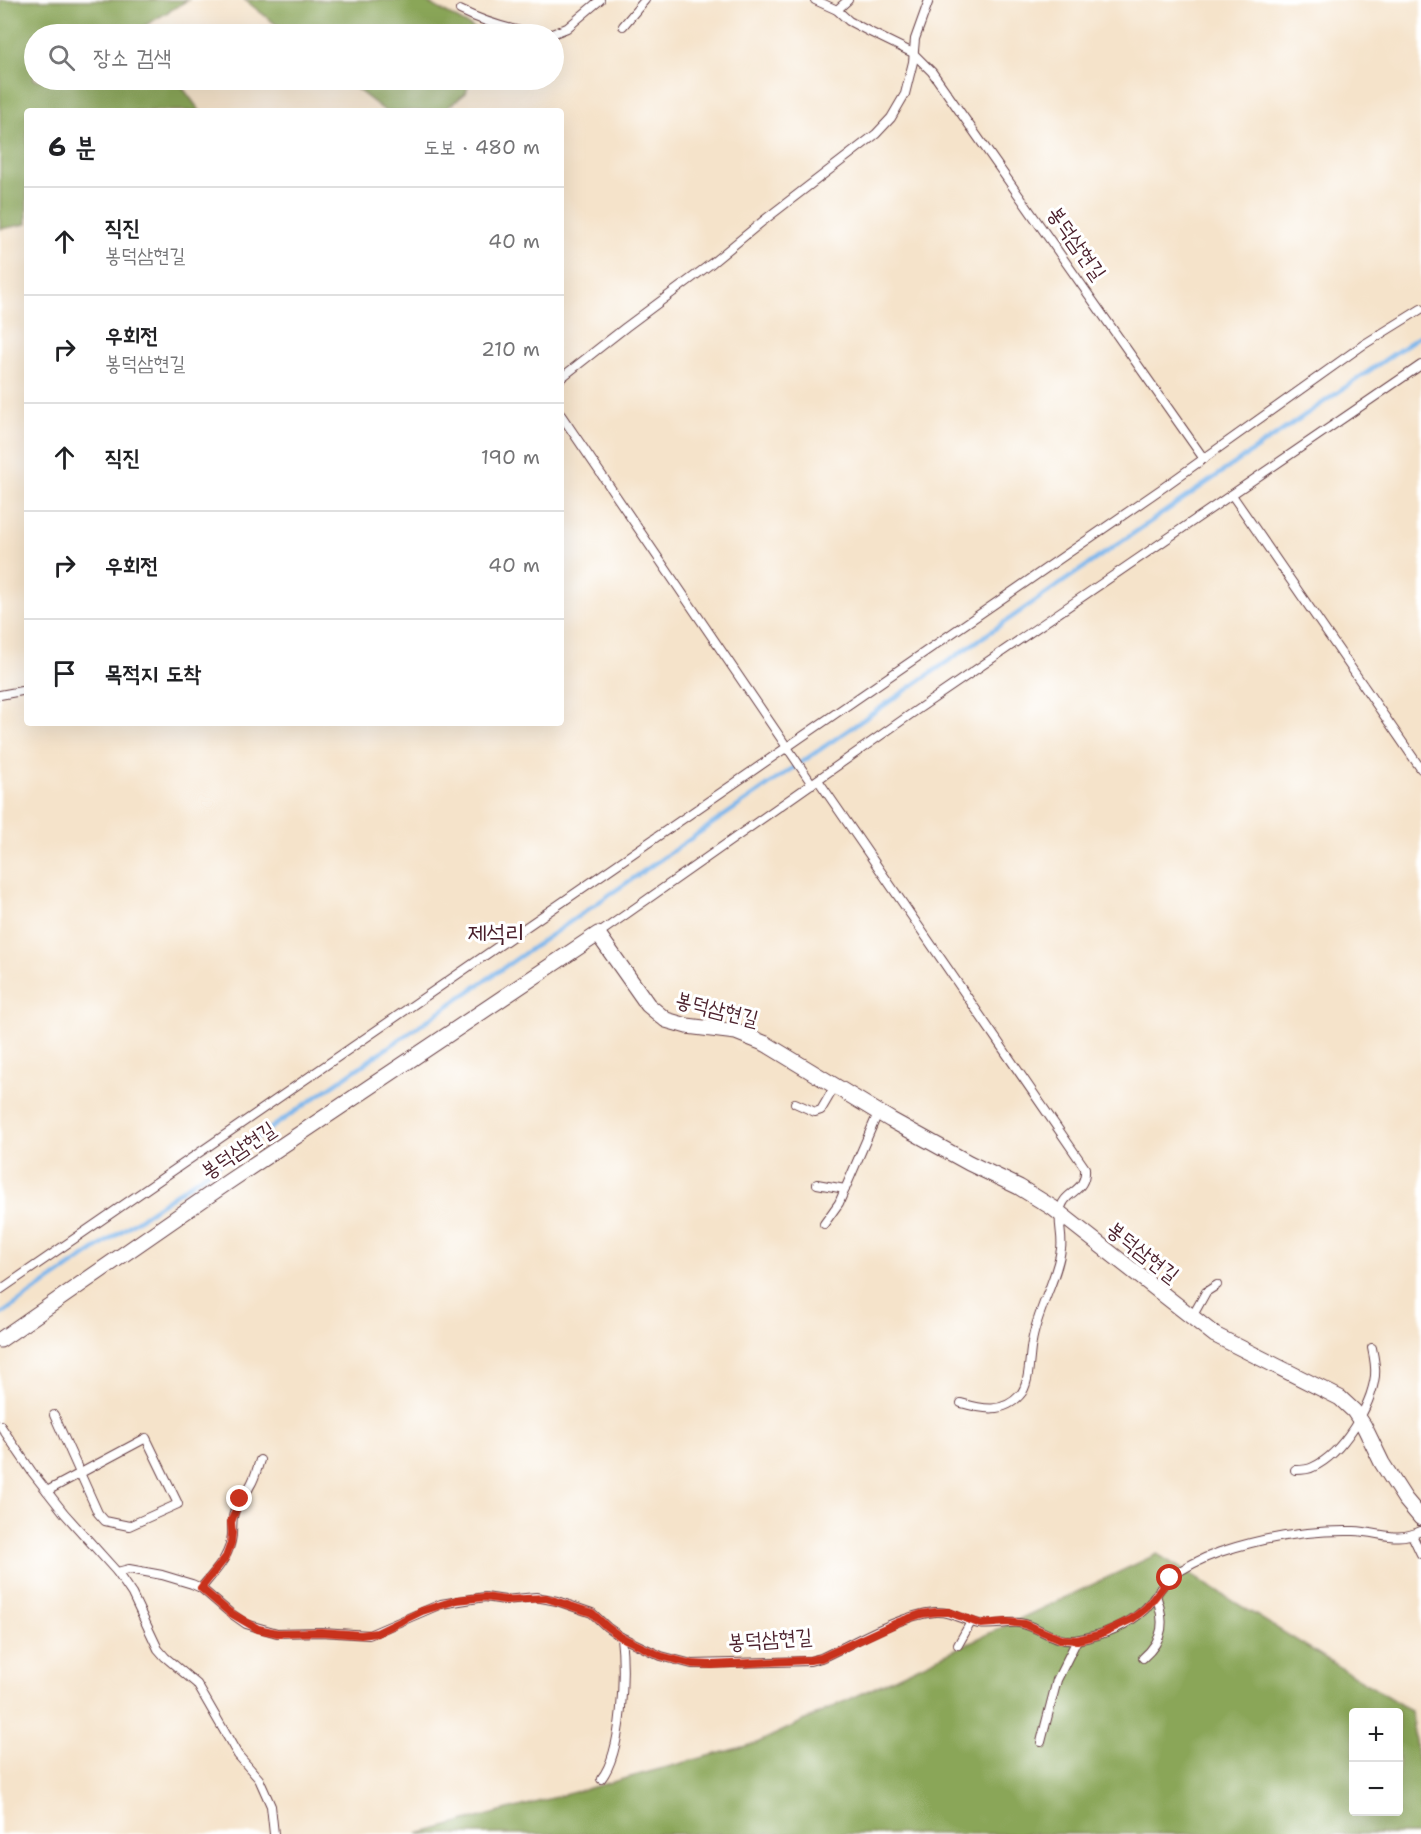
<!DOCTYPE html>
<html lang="ko">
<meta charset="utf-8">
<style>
:root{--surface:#fff;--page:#f2f2f2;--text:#202124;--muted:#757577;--line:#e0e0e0}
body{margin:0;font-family:"Shantell Sans","Poor Story",sans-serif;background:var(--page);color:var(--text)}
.controls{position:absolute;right:18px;bottom:18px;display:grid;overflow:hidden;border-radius:6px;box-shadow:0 6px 24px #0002}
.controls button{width:54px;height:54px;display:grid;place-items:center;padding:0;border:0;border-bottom:2px solid var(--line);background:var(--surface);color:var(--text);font:30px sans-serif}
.stop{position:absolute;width:18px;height:18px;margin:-14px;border:4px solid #c8321e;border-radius:50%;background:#fff}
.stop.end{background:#c8321e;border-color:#fff;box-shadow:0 2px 6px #0008}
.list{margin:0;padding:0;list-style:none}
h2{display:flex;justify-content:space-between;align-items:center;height:78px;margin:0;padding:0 24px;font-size:26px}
h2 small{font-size:20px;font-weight:400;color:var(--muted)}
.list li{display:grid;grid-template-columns:39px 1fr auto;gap:18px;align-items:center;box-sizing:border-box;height:108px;padding:0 24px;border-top:2px solid var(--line)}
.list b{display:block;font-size:22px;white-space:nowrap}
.list p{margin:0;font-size:20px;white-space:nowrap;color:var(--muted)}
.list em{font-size:20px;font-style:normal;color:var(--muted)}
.icon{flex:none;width:33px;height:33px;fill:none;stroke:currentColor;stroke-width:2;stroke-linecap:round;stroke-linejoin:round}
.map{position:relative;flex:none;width:1421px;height:1834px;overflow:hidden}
.search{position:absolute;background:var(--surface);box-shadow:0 6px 24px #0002;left:24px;top:24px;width:540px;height:66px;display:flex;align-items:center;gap:15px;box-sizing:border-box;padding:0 21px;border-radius:33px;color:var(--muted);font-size:22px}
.panel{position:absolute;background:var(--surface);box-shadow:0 6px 24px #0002;left:24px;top:108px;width:540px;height:618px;border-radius:6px}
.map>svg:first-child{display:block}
</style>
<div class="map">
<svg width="1421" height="1834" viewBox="0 0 1421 1834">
<rect width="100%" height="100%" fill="#fff"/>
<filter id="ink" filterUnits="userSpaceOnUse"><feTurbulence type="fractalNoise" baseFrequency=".0167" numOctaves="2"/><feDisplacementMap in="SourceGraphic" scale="12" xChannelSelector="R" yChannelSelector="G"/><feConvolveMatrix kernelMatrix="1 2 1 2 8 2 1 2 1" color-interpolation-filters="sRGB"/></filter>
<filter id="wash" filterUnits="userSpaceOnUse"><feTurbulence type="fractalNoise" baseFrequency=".008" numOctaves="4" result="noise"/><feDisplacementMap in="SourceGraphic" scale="24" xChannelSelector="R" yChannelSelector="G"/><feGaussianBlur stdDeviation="1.35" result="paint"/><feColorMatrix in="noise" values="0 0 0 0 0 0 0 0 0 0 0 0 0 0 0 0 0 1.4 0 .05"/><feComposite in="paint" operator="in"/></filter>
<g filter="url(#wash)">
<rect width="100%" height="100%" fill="#f5e3ca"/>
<g fill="#8aa658" stroke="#6a6242" stroke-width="1.5" fill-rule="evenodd">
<path d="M 0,0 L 188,0 L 141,28 L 145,34 L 34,34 L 34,80 L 177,80 L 200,111 L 27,111 L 27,224 L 0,229 Z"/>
<path d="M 245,0 L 423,0 L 481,32 L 481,34 L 288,34 Z"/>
<path d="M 345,80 L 470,80 L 466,93 L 443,111 L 385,111 Z"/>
<path d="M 1157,1554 L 1411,1711 L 1421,1786 L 1421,1834 L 418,1834 L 757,1743 ZM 1354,1712 L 1398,1712 L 1398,1812 L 1354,1812 Z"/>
</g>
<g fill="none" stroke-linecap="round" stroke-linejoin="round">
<path stroke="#7bb6ec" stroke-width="4.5" d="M 0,1315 L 1421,335"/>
</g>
</g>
<g filter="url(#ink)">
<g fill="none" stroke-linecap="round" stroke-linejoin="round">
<g stroke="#643c43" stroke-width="10">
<g id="lane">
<path d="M 815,0 L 837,10 L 849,21 L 870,32 L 913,53 L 932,72 L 1204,459"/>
<path d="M 460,10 C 484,22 508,29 534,34"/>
<path d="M 837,10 L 848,0"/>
<path d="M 623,26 L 645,0"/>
<path d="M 552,34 L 567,28 L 600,0"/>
<path d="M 561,378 L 626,327 L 712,263 L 763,221 L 876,134 L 891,118 L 905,94 L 913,62 L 915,39 L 929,0"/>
<path d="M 561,415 L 812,784"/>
<path d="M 1232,495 L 1421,769"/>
<path d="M 0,695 L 27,690"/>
<path d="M 818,780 L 1085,1168 C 1087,1195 1062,1189 1060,1213 C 1058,1224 1063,1237 1061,1249 C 1057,1280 1037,1310 1032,1342 C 1029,1356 1030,1385 1020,1395 C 1003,1414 982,1409 961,1403"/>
<path d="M 598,934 L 911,714 L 1421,365"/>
<path d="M 795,1103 L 815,1112 L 821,1110 L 835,1086"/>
<path d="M 817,1184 L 845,1189"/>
<path d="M 824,1224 L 839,1203 L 878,1113"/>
<path d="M 0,1290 L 1164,487 L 1363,345 L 1421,309"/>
<path d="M 1192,1317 L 1206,1292 L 1217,1285"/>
<path d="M 0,1425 L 32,1472 L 64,1513 L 117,1572 L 129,1569 L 162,1575 L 192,1584 L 201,1588 L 229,1612 L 246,1624 L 277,1633 L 321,1632 L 369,1635 L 441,1604 L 485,1597 L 505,1600 L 536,1597 L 557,1601 L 592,1613 L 607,1627 L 621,1637"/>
<path d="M 1295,1470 C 1301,1470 1308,1470 1313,1467 C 1342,1454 1371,1407 1375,1376 C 1376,1367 1374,1357 1372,1348"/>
<path d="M 47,1491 L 146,1438 L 178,1504 L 129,1526 L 105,1521 L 98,1513 L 54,1415"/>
<path d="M 1412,1535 L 1421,1554"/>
<path d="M 117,1572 L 132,1594 L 158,1649 L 165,1657 L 197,1684 L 238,1755 L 259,1779 L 271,1806 L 274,1834"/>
<path d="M 201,1588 C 213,1574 227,1560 231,1541 C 234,1529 230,1522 235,1510 C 239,1500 246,1495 250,1486 C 255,1478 257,1469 260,1460"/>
<path d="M 958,1645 L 971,1622"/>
<path d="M 1143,1658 C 1165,1639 1165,1621 1156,1595"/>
<path d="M 1041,1742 L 1057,1680 L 1077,1640"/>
<path d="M 601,1779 C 623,1752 625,1671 621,1637 L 661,1656 L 692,1664 L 810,1661 L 821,1658 C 854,1643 900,1615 935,1612 C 952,1611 963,1621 979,1624 C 992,1626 1006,1622 1019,1623 C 1039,1626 1055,1643 1075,1640 C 1100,1636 1126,1627 1145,1609 C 1155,1599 1160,1586 1171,1577 C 1185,1567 1203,1558 1220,1552 C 1262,1538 1310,1530 1354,1531 C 1381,1532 1395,1543 1421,1531"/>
</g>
</g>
<g stroke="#643c43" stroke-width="17">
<path id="street" d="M 0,1340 L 228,1182 L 598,934 L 648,1005 L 666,1020 L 687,1026 L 736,1032 L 766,1044 L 891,1120 L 969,1163 L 1019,1187 L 1053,1208 L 1215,1335 L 1340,1398 L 1354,1411 L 1364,1426 L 1382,1463 L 1405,1499 L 1421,1518"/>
</g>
<use href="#lane" stroke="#fff" stroke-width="8"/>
<use href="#street" stroke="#fff" stroke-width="15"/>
</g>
</g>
<g fill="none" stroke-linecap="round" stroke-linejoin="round" filter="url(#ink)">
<path stroke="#c8321e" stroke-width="8" d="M 240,1499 L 231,1522 L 232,1533 L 231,1543 L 226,1557 L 201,1588 L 229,1612 L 258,1629 L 277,1633 L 321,1632 L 361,1635 L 377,1633 L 422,1611 L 457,1600 L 485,1597 L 505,1600 L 546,1598 L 592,1613 L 607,1627 L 621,1637 L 661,1656 L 692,1664 L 712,1665 L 810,1660 L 821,1658 L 899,1622 L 921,1614 L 936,1612 L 949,1612 L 981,1624 L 1007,1622 L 1024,1624 L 1060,1639 L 1077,1640 L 1098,1635 L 1132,1619 L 1146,1608 L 1170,1578"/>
</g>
<g text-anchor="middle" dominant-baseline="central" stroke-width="6" stroke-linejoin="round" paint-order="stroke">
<g font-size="21" fill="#4a1f2b" stroke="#fff">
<text transform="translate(1077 243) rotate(55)">봉덕삼현길</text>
<text transform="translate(717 1009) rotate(14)">봉덕삼현길</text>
<text transform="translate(238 1150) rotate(-34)">봉덕삼현길</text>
<text transform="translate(1143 1252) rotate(38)">봉덕삼현길</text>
<text transform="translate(770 1639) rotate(-4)">봉덕삼현길</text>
</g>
<g font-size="24" fill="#4a1f2b" stroke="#fff">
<text x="496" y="933">제석리</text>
</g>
</g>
</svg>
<div class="controls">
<button>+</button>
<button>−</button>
</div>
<div class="stop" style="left:1170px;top:1578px"></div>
<div class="stop end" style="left:240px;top:1499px"></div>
<div class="search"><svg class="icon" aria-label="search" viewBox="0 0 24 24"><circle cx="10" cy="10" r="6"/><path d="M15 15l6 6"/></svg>장소 검색</div>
<section class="panel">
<h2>6 분<small>도보 · 480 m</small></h2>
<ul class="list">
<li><svg class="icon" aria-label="ahead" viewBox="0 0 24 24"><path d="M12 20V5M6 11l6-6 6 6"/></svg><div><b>직진</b><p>봉덕삼현길</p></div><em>40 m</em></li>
<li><svg class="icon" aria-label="right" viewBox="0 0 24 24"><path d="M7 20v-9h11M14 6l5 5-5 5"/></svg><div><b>우회전</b><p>봉덕삼현길</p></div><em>210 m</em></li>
<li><svg class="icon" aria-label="ahead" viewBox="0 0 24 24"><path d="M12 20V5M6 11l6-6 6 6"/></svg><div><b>직진</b></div><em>190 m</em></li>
<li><svg class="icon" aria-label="right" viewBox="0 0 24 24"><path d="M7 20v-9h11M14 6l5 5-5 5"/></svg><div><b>우회전</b></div><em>40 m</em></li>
<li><svg class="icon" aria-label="arrive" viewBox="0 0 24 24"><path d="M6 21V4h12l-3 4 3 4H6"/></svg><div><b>목적지 도착</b></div></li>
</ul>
</section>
</div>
